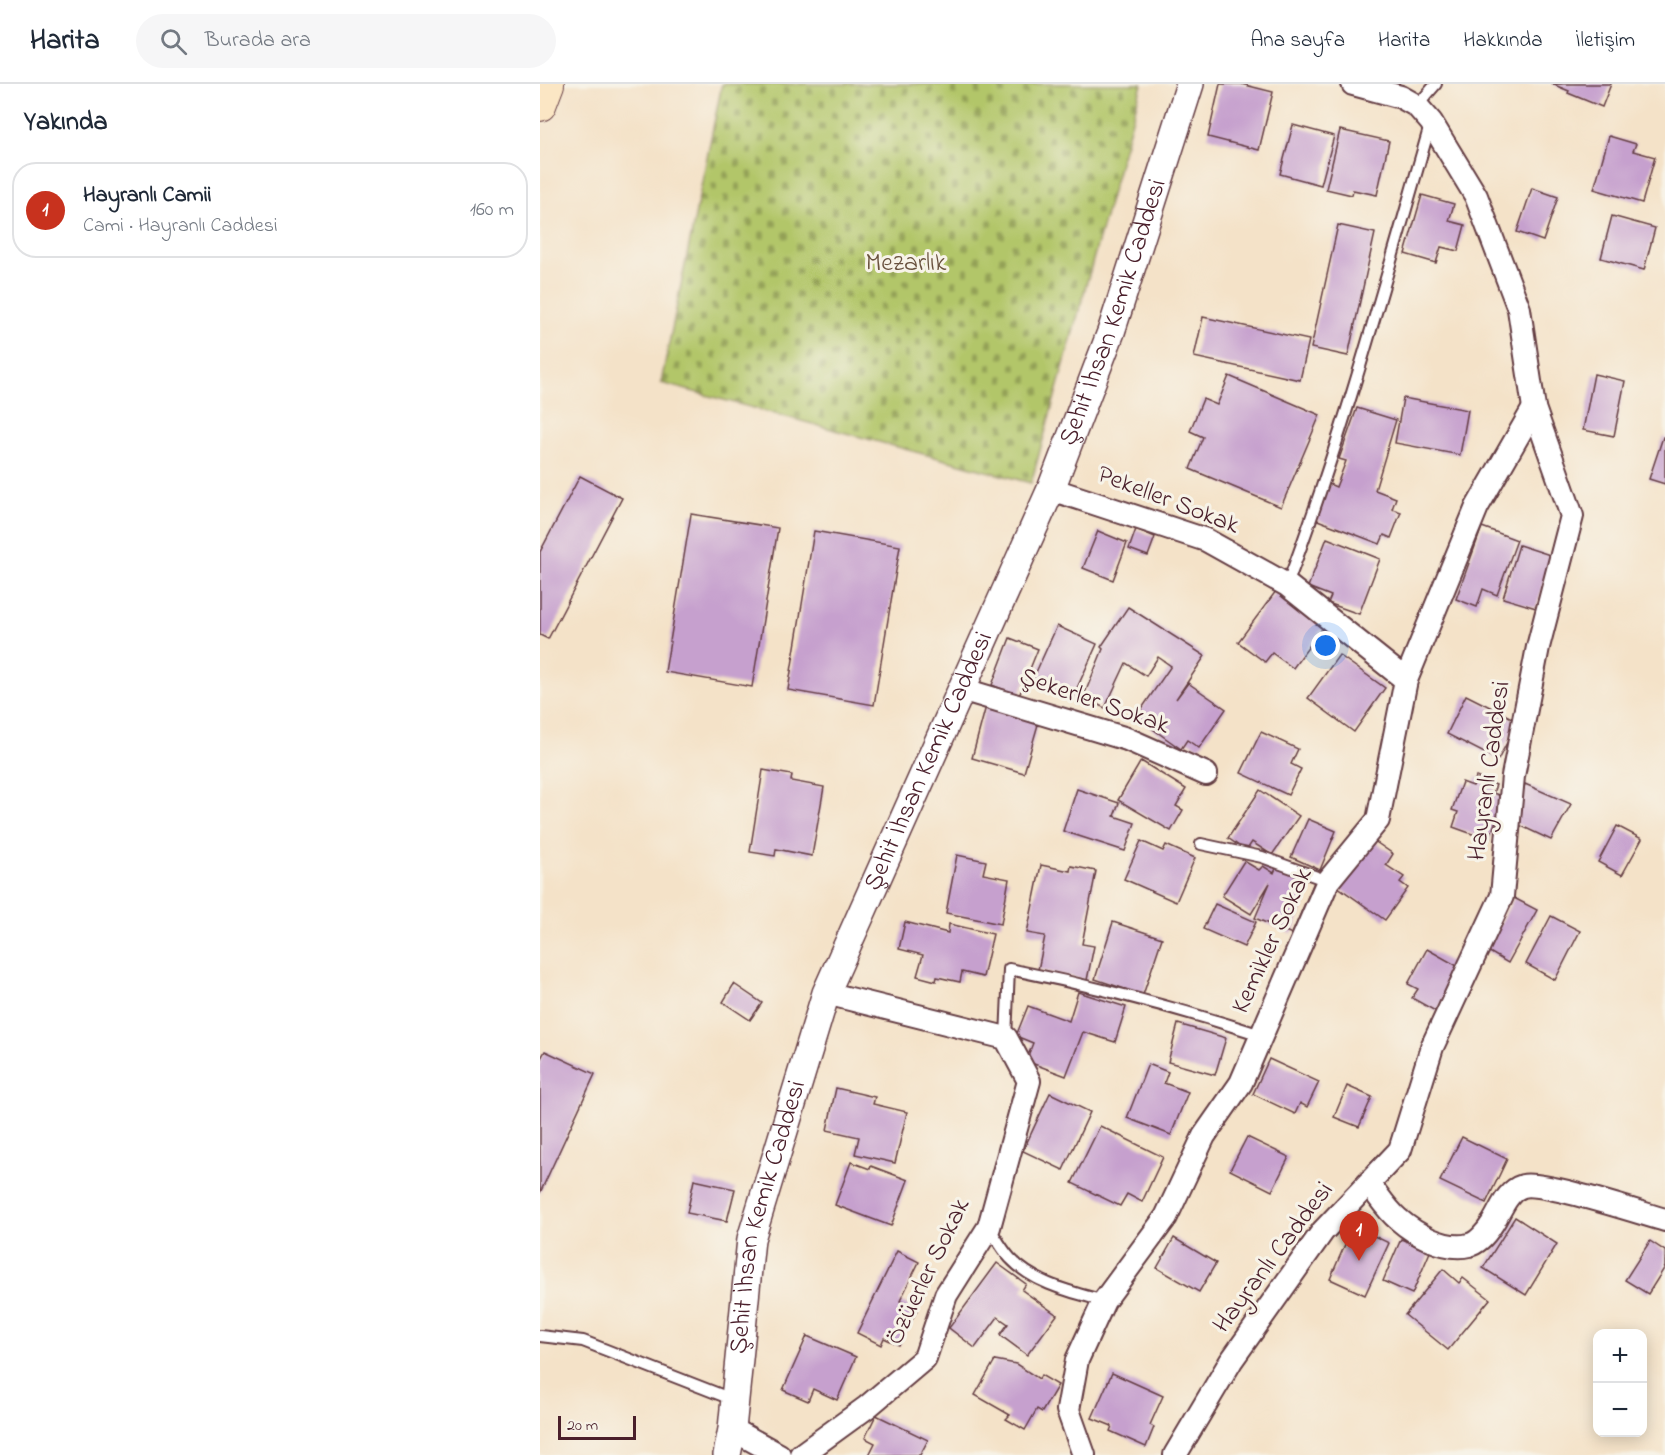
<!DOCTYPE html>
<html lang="tr">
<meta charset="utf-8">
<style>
:root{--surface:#fff;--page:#f6f6f7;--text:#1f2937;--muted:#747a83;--line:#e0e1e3;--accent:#c8321e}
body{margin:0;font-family:"Indie Flower",sans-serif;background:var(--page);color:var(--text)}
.controls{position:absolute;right:18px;bottom:18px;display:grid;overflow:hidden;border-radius:12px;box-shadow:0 3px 15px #0003}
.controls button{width:54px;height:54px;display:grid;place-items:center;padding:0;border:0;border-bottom:2px solid var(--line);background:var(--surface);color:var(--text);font:30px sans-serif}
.scale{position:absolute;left:18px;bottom:15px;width:78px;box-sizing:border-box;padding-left:6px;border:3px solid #4a1f2b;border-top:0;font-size:16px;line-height:21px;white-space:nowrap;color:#4a1f2b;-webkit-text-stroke:4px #f7f3e8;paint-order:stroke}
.you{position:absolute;left:786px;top:562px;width:21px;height:21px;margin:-15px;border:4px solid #fff;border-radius:50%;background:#1a73e8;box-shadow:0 0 0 9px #1a73e833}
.badge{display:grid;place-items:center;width:39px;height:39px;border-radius:50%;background:var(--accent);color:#fff;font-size:20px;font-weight:700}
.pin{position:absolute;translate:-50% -50px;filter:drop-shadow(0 2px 3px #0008)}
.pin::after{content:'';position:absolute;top:32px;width:21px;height:18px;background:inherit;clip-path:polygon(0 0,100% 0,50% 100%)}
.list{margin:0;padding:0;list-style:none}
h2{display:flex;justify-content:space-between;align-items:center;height:78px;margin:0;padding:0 24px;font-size:26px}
h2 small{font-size:20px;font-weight:400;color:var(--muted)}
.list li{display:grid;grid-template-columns:39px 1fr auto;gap:18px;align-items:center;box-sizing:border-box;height:96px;margin:0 12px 12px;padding:0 12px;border:2px solid var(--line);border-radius:24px}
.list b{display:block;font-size:22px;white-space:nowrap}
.list p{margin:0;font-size:20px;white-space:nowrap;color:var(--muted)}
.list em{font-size:20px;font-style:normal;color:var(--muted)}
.icon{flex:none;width:33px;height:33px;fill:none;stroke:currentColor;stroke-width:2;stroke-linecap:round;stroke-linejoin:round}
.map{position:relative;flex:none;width:1125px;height:1371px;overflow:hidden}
header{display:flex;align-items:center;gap:36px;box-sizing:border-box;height:84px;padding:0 30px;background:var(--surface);border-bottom:2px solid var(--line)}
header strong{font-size:28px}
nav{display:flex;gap:33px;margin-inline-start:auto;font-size:21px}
.search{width:420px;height:54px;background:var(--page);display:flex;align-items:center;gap:15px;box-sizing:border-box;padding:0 21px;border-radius:33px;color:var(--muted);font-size:22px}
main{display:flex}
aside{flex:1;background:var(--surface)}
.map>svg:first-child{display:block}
</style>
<header>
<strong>Harita</strong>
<div class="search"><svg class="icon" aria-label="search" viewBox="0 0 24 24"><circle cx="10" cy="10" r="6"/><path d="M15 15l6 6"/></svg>Burada ara</div>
<nav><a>Ana sayfa</a><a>Harita</a><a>Hakkında</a><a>İletişim</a></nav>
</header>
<main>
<aside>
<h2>Yakında<small></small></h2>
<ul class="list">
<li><span class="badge">1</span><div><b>Hayranlı Camii</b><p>Cami · Hayranlı Caddesi</p></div><em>160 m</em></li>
</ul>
</aside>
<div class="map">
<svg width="1125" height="1371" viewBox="0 0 1125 1371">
<defs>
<pattern id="cemetery-stones" width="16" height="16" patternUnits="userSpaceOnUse" patternTransform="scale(1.5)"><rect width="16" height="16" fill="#b2c669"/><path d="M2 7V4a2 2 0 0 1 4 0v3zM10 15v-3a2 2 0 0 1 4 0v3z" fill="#93a057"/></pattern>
</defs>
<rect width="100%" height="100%" fill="#f7f3e8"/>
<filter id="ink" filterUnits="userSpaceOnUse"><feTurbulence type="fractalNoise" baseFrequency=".0167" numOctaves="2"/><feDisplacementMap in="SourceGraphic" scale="12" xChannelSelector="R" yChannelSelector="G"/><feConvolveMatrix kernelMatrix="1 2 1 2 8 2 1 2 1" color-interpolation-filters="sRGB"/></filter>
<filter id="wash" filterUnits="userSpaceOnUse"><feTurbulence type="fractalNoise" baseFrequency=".008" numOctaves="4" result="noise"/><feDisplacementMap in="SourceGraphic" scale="24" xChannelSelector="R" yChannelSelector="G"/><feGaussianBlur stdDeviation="1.35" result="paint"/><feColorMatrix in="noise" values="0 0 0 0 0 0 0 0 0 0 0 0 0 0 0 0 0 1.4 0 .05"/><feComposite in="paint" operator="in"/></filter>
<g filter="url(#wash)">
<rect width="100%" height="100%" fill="#f4e2c8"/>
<path fill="url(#cemetery-stones)" stroke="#7e724a" stroke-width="1.5" d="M 182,0 L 602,0 L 491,399 L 121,299 Z"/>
<g id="blocks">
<g fill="#c6a0ce">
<path d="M 680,0 L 701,0 L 733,8 L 719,66 L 668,53 Z"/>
<path d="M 1012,0 L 1071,0 L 1062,23 L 1028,9 L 1029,7 Z"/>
<path d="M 753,41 L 794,52 L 781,101 L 740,90 Z"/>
<path d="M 800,46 L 849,57 L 837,111 L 813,106 L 812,111 L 786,105 Z"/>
<path d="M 1069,52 L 1096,60 L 1093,67 L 1115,73 L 1102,119 L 1054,105 Z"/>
<path d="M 992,104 L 1018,113 L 1003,157 L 977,148 Z"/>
<path d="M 882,111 L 914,120 L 909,137 L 925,141 L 918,167 L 901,163 L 896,179 L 865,170 Z"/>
<path d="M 1072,132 L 1115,144 L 1104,186 L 1061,174 Z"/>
<path d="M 798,141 L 835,149 L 808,272 L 771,264 Z"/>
<path d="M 663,233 L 769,256 L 760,296 L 654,273 Z"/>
<path d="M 1054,290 L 1085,297 L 1074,352 L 1043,346 Z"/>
<path d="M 689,292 L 780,331 L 741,423 L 650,385 L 663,353 L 650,347 L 663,315 L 677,321 Z"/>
<path d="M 863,314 L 928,326 L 920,371 L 855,359 Z"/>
<path d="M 817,324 L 856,336 L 835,406 L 856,414 L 852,425 L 861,428 L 851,454 L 844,451 L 840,460 L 775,435 L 789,400 L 796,403 L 806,377 L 799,375 Z"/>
<path d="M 1123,353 L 1125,354 L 1125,400 L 1109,395 Z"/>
<path d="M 40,392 L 82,414 L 8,555 L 0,551 L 0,468 Z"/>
<path d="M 151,430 L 238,444 L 212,603 L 125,588 Z"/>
<path d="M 942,443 L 977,456 L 957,511 L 943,505 L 937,523 L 916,515 Z"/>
<path d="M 596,445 L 615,453 L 608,472 L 589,465 Z"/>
<path d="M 274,447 L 360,462 L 334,621 L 248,606 Z"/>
<path d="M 558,447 L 587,459 L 573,496 L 543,484 Z"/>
<path d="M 787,454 L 840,475 L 819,530 L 788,519 L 791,512 L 768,503 Z"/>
<path d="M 979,461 L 1013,472 L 996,524 L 963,514 Z"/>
<path d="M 736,507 L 784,542 L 753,584 L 732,569 L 725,578 L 698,558 Z"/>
<path d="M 588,523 L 665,572 L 636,615 L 648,599 L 686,625 L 659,664 L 647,656 L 641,665 L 596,633 L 631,582 L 618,573 L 606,592 L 586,579 L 565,624 L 543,614 L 563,565 L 561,563 Z"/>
<path d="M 517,542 L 557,560 L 532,615 L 492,597 Z"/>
<path d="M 470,554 L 498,565 L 479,612 L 452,601 Z"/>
<path d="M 799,571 L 845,604 L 814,648 L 768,614 Z"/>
<path d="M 926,611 L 978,637 L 958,676 L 907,650 Z"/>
<path d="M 446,622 L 499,637 L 484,689 L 432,674 Z"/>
<path d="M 721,648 L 758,665 L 751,680 L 761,685 L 748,711 L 701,689 Z"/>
<path d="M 601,677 L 646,705 L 636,722 L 643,726 L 631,747 L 578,716 Z"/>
<path d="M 223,686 L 252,691 L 251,697 L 284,703 L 272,772 L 236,765 L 235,772 L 210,768 Z"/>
<path d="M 936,693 L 956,701 L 953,709 L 964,713 L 949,756 L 913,743 L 918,728 L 912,726 L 922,698 L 933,702 Z"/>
<path d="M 985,700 L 1031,720 L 1011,756 L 975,739 Z"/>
<path d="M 537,705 L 579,719 L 574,732 L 595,739 L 585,767 L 523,747 Z"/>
<path d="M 720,706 L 759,732 L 732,771 L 712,758 L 706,767 L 688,754 Z"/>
<path d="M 768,735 L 796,747 L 780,786 L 751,773 Z"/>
<path d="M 1077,742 L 1102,755 L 1082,791 L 1058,778 Z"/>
<path d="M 827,752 L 853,770 L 846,781 L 864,793 L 860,798 L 868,804 L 845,836 L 794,800 Z"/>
<path d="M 601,757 L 623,767 L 626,761 L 655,774 L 636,818 L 584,795 Z"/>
<path d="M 417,771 L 446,777 L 443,790 L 469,795 L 461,840 L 406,829 Z"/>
<path d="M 704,777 L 719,786 L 723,782 L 734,789 L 737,782 L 774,798 L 752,850 L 715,834 L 730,799 L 711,830 L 682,812 Z"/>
<path d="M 501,781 L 530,787 L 531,782 L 556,787 L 542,860 L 554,862 L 547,896 L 498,886 L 505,852 L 487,849 Z"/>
<path d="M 974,814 L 997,826 L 968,879 L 946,866 Z"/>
<path d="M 675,820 L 716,838 L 704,863 L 663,845 Z"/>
<path d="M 1011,832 L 1040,847 L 1015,896 L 986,880 Z"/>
<path d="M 365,838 L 408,849 L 409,840 L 453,850 L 443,893 L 422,888 L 420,898 L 397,893 L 396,897 L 377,892 L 383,871 L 359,865 Z"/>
<path d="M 573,838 L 622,854 L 603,911 L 555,895 Z"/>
<path d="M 887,865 L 921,884 L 897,928 L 872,914 L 878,905 L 868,900 Z"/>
<path d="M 194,900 L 222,919 L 210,936 L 183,918 Z"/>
<path d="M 538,908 L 586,923 L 575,958 L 543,948 L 526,992 L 486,977 L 493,959 L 476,952 L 488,922 L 529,937 Z"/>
<path d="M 638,940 L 686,954 L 675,991 L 628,978 Z"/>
<path d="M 5,967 L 55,990 L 0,1109 L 0,976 Z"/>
<path d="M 729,975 L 779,998 L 767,1023 L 760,1019 L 755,1030 L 713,1010 Z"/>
<path d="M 608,980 L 628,988 L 624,999 L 648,1008 L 631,1051 L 587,1034 Z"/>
<path d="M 807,1002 L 832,1013 L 819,1043 L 794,1033 Z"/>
<path d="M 296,1004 L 335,1013 L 333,1020 L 367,1028 L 355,1079 L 315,1070 L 319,1053 L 287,1046 Z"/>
<path d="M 510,1009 L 550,1028 L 523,1086 L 483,1067 Z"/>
<path d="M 560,1042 L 623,1073 L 602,1118 L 587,1110 L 580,1122 L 532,1099 Z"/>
<path d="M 707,1053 L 749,1073 L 732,1107 L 690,1086 Z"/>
<path d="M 922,1053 L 967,1075 L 946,1119 L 900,1097 Z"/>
<path d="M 311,1078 L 330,1085 L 331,1082 L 368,1096 L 351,1142 L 295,1121 Z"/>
<path d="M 154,1096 L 195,1105 L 187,1137 L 147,1129 Z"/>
<path d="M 975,1133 L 1017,1160 L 986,1211 L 943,1184 Z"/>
<path d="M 813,1142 L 849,1159 L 825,1211 L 790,1195 Z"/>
<path d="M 634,1154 L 676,1179 L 659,1208 L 617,1184 Z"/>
<path d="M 861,1155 L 890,1168 L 872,1210 L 843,1197 Z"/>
<path d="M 1110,1157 L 1125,1167 L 1125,1183 L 1108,1210 L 1085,1196 Z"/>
<path d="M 357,1167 L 379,1178 L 360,1217 L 377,1226 L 359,1261 L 344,1254 L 341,1261 L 317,1249 Z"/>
<path d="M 457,1179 L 486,1200 L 482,1206 L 517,1231 L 487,1271 L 460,1251 L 468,1240 L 458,1233 L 435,1264 L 409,1244 Z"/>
<path d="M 903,1185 L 919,1199 L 923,1194 L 950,1215 L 908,1266 L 865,1231 Z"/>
<path d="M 267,1252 L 316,1273 L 297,1316 L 273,1305 L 268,1317 L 243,1306 Z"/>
<path d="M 455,1276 L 476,1280 L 499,1295 L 501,1291 L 518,1301 L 502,1328 L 497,1325 L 485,1346 L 466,1335 L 470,1331 L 435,1311 Z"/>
<path d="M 572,1289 L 623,1312 L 610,1341 L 614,1343 L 606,1363 L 570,1347 L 572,1342 L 552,1334 Z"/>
<path d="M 336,1331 L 388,1356 L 380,1371 L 329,1371 L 335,1359 L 325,1354 Z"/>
</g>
</g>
</g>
<g filter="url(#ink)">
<use href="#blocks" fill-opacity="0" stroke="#643c43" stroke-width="1.5"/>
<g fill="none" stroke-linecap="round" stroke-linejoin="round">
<g stroke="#643c43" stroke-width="14">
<g id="service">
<path d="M 877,22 L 896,0"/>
<path d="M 747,501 C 804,350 846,193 891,38"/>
<path d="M 661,760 L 722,773 L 788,797"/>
<path d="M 466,954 L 469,885 C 555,902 638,924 721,951"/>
<path d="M 449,1143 C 456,1154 462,1165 470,1174 C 494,1200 532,1208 564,1217"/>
<path d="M 0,1252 L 43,1257 L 194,1316"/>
</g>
</g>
<g stroke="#643c43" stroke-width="26">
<g id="minor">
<path d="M 511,405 L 666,456 L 747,501 L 866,596"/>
<path d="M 421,605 L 587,655 L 666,690"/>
<path d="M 829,1100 C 838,1111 847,1126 858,1135 C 875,1150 905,1167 929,1161 C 938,1159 947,1148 952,1140 C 961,1127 966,1107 983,1102 C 1003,1097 1100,1129 1125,1136"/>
<path d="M 192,1345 L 239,1371"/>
<path d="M 261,1371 L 327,1323 L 385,1274 L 406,1211 L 449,1143 L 489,997 L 466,954 L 286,909"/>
<path d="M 544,1371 L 528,1326 L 537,1276 L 564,1217 L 626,1133 L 664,1052 L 701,999 L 788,797 L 838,736 L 866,596 L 937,423 L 994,324"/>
<path d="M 635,1371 L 691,1277 L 783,1147 L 860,1066 L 892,963 L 962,812 L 973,692 L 998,563 L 1032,432 L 994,324 L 979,225 L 936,112 L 891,38 L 877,22 L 861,13 L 813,0"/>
</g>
</g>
<g stroke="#643c43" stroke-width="30">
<g id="tertiary">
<path id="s1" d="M 187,1371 L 192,1345 L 211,1155 L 286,909 L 511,405 L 571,248 L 650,0"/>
</g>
</g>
<g stroke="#643c43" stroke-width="34">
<path id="secondary" d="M 0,21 L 8,0"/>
</g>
<use href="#service" stroke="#fff" stroke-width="10"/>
<use href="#minor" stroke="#fff" stroke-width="22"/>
<use href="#tertiary" stroke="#fff" stroke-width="27"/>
<use href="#secondary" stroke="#fbe6c4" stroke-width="32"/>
</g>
</g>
<g text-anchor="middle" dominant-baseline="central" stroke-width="6" stroke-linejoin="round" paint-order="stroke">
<g font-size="26" fill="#69513e" stroke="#f7f3e8">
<text x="366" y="180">Mezarlık</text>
</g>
<g font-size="26" fill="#4a1f2b" stroke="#f7f3e8">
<text stroke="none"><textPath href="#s1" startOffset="1214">Şehit İhsan Kemik Caddesi</textPath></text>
<text transform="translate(628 417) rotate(21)">Pekeller Sokak</text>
<text transform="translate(554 618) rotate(19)">Şekerler Sokak</text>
<text stroke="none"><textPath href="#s1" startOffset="728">Şehit İhsan Kemik Caddesi</textPath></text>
<text transform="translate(950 687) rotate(-82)">Hayranlı Caddesi</text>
<text transform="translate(733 857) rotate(-65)">Kemikler Sokak</text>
<text stroke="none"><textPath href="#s1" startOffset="242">Şehit İhsan Kemik Caddesi</textPath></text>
<text transform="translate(734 1174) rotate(-53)">Hayranlı Caddesi</text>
<text transform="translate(389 1188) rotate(-64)">Özüerler Sokak</text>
</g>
</g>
</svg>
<div class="controls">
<button>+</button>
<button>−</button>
</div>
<div class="scale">20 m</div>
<div class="you"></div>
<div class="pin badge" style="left:819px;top:1177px">1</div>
</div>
</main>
